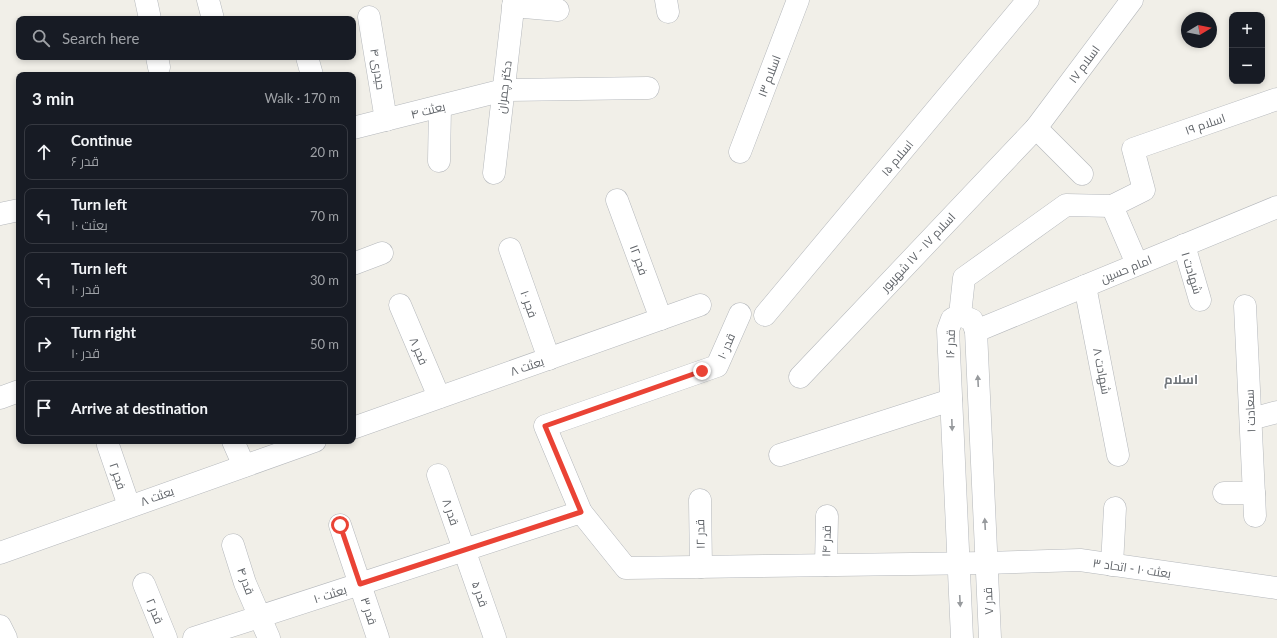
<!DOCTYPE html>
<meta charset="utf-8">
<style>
:root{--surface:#171b24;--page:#20242c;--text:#f1f3f6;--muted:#9ea1a6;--line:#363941}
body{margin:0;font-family:Lato,Cairo,sans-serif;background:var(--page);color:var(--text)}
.controls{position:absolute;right:12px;top:12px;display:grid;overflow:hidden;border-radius:8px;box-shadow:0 2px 6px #0003}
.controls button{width:36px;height:36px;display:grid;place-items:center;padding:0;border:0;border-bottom:1px solid var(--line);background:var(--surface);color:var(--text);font:20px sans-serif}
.compass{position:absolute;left:1181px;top:12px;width:36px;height:36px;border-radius:50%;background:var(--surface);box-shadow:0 2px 6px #0003;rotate:80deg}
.stop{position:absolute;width:12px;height:12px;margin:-9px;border:3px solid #ea4335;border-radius:50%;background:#fff}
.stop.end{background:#ea4335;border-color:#fff;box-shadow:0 1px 4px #0008}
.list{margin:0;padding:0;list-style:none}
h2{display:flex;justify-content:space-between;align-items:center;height:52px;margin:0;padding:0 16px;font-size:17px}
h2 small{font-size:13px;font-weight:400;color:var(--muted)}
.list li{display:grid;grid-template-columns:26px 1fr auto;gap:12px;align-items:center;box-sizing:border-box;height:56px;margin:0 8px 8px;padding:0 8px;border:1px solid var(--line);border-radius:8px}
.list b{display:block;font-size:15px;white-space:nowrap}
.list p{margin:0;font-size:13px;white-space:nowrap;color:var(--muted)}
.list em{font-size:13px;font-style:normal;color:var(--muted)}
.icon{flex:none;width:22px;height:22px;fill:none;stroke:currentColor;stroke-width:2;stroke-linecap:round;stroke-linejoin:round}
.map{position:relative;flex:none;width:1277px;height:638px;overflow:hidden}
.search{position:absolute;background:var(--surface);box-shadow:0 2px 6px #0003;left:16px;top:16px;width:340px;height:44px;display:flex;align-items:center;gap:10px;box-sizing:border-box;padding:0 14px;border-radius:8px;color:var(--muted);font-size:15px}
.panel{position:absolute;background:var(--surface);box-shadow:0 2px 6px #0003;left:16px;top:72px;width:340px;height:372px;border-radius:8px}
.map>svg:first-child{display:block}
</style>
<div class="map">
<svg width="1277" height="638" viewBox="0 0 1277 638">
<rect width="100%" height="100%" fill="#f1efe8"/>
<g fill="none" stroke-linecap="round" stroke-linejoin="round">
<g stroke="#b5b8bc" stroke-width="23">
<g id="minor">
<path d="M 146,0 L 150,19"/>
<path d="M 208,0 L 213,19"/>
<path d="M 666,0 L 668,12"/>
<path d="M 513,6 L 558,10"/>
<path d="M 369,17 L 386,120"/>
<path d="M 157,57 L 159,67"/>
<path d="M 307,57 L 312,75"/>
<path d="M 353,128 L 504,90 L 648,88"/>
<path d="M 1036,128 L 1082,174"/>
<path d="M 740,152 L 798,0"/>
<path d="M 439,161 L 440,107"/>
<path d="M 494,173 L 514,0"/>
<path d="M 617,200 L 661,319"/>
<path d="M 1112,206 L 1137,264"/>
<path d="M 0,214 L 19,210"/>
<path d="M 1184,245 L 1200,300"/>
<path d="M 510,249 L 549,359"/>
<path d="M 353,264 L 382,253"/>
<path d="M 1085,286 L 1118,455"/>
<path d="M 400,305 L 439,397"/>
<path d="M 1245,306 L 1255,516"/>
<path d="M 740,314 L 717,366 L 545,426 L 581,512 L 626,568 L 986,563 L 1080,560 L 1277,588"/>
<path d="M 765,315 L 1028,0"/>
<path d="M 960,315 L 964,278 L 1066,205 L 1112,206 L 1144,190 L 1133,149 L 1277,99"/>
<path d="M 976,331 L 1277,207"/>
<path d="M 800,377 L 1036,128 L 1132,0"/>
<path d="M 0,398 L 19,391"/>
<path d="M 1251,419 L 1277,412"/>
<path d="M 353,428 L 700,305"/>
<path d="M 233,441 L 244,466"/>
<path d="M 108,445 L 129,506"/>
<path d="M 780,455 L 951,400"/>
<path d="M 438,475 L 495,638"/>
<path d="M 1224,493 L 1254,493"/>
<path d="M 700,500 L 701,567"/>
<path d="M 340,525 L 378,638"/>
<path d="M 233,545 L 245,583 L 269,638"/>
<path d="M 0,553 L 315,441"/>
<path d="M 826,565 L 827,516"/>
<path d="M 1112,565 L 1115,508"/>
<path d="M 144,584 L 166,638"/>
<path d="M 0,626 L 6,638"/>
<path d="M 194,638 L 581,512"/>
<path d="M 962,638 L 948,330 L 952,319 L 960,315 L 972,320 L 976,331 L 990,638"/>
</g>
</g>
<use href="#minor" stroke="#fff" stroke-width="22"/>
</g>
<defs><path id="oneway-solid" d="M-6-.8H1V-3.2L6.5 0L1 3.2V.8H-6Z"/></defs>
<g fill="#979a9d">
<use href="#oneway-solid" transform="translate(978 381) rotate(-93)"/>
<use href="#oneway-solid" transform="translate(952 425) rotate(88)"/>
<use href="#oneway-solid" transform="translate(985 524) rotate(-93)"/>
<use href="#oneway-solid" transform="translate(960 601) rotate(87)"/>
</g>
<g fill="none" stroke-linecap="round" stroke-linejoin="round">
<path stroke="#ea4335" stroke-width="5" d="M 340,525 L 360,584 L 581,512 L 545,426 L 702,371"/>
</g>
<g text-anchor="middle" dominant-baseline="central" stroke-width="3" stroke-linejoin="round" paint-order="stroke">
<g font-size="12" fill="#5f6368" stroke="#fff">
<text transform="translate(1084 64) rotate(-53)">اسلام ۱۷</text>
<text transform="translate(378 69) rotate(81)">حیدری ۴</text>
<text transform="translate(769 76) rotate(-69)">اسلام ۱۳</text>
<text transform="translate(504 87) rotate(-83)">دکتر چمران</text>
<text transform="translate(428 110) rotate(-14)">بعثت ۴</text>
<text transform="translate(1205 124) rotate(-19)">اسلام ۱۹</text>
<text transform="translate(897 158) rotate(-50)">اسلام ۱۵</text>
<text transform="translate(918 252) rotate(-47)">اسلام ۱۷ - ۱۷ شهریور</text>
<text transform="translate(639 260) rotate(70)">فجر ۱۲</text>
<text transform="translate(1126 269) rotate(-22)">امام حسین</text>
<text transform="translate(1192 273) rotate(73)">شهادت ۱</text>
<text transform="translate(529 304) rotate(71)">فجر ۱۰</text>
<text transform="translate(950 344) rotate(-89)">قدر ۱۶</text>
<text transform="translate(726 346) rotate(-66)">قدر ۱۰</text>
<text transform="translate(419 351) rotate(67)">فجر ۸</text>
<text transform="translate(527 366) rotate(-19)">بعثت ۸</text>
<text transform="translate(1102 371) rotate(79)">شهادت ۸</text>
<text transform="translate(1250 411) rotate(-93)">سعادت ۱</text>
<text transform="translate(118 476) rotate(71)">فجر ۲</text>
<text transform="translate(157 496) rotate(-20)">بعثت ۸</text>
<text transform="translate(451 512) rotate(71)">قدر ۸</text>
<text transform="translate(700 534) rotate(-91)">قدر ۱۲</text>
<text transform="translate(826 541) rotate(-89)">قدر ۱۴</text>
<text transform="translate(1132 568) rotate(8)">بعثت ۱۰ - اتحاد ۳</text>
<text transform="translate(246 581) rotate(70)">قدر ۴</text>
<text transform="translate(330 594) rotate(-18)">بعثت ۱۰</text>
<text transform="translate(480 594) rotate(71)">قدر ۵</text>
<text transform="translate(988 601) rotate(-93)">قدر ۷</text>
<text transform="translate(155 611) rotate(68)">قدر ۲</text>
<text transform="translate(369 611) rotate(72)">قدر ۳</text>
</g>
<g font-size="13" font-weight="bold" fill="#70757a" stroke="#fff">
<text x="1181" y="379">اسلام</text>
</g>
</g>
</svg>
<div class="controls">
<button>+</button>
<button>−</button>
</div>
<svg class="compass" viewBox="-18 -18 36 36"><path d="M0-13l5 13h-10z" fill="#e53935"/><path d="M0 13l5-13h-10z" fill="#9ea1a6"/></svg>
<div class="stop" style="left:340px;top:525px"></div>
<div class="stop end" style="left:702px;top:371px"></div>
<div class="search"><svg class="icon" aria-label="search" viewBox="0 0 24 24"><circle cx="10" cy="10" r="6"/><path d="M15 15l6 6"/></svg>Search here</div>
<section class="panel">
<h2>3 min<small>Walk · 170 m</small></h2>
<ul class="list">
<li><svg class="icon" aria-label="ahead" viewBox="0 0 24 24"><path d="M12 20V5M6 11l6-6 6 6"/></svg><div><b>Continue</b><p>قدر ۶</p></div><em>20 m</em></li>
<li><svg class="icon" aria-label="left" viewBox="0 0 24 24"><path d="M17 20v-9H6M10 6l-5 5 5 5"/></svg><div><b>Turn left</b><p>بعثت ۱۰</p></div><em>70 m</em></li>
<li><svg class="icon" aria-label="left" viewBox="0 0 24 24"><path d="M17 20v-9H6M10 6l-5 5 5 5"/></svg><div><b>Turn left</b><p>قدر ۱۰</p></div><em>30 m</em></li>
<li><svg class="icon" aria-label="right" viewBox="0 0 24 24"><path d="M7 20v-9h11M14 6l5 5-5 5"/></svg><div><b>Turn right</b><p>قدر ۱۰</p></div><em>50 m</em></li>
<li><svg class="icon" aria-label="arrive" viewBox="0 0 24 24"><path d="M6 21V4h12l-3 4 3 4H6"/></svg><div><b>Arrive at destination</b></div></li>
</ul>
</section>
</div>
